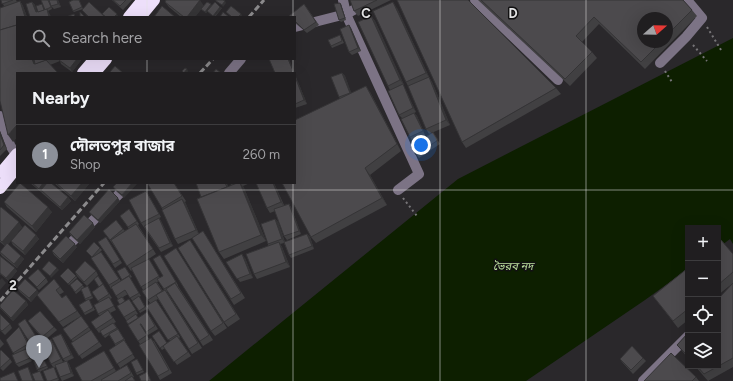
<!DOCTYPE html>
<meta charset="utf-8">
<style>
:root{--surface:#201e20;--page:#282729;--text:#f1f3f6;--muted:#a2a2a5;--line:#3d3c3e;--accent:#8c9099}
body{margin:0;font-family:Figtree,"Noto Sans Bengali",sans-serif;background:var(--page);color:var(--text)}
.controls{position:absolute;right:12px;bottom:12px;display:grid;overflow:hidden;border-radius:0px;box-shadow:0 4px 16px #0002}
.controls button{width:36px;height:36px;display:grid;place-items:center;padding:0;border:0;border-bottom:1px solid var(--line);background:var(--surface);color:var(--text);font:20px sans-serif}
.compass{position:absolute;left:637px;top:12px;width:36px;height:36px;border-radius:50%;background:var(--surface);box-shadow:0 4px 16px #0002;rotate:70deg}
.you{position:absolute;left:421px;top:145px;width:14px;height:14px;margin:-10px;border:3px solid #fff;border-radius:50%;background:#1a73e8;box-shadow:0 0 0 6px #1a73e833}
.badge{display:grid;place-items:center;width:26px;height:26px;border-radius:50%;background:var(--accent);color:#fff;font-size:13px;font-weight:700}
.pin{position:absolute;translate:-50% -33px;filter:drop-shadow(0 1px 2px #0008)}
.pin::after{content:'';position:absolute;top:21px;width:14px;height:12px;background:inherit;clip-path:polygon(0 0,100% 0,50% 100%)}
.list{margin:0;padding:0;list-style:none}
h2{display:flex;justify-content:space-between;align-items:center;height:52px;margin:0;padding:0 16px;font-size:17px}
h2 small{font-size:13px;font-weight:400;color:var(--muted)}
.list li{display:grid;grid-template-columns:26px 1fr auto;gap:12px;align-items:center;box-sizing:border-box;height:60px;padding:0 16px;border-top:1px solid var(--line)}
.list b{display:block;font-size:15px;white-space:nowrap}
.list p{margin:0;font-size:13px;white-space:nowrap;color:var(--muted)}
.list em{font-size:13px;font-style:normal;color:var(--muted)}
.icon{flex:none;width:22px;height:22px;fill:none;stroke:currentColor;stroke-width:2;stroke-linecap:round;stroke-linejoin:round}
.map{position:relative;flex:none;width:733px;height:381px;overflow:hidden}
.search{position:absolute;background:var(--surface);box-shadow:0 4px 16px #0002;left:16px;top:16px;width:280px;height:44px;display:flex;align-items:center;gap:10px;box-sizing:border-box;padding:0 14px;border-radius:0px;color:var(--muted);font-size:15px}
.panel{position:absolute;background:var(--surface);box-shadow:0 4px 16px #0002;left:16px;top:72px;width:280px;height:112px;border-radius:0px}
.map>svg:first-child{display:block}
</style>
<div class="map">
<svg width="733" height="381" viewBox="0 0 733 381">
<rect width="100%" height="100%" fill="#2a282b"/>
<path fill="#0d1f00" d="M 733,38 L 733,244 L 730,239 L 718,248 L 718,228 L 688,228 L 688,269 L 645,300 L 526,381 L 209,381 L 458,179 Z"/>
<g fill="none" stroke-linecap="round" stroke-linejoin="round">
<g stroke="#777578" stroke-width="2" stroke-dasharray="2 3" stroke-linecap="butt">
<path d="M 707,27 L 721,50"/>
<path d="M 693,45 L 707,61"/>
<path d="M 665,71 L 672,82"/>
<path d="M 403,198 L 417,216"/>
</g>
<g stroke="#7c7385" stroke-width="10">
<path d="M 343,0 L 346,14 L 419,174 L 398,190"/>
<path d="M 475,0 L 558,80"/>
<path d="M 295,27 L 346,14 L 372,0"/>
<path d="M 660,63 L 686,37 L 702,18 L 687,0"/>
<path d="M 229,73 L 241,59"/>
<path d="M 0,116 L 10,145 L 16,155"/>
<path d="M 63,251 L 130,183"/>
<path d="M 643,381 L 688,336"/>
</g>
<g stroke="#eddffa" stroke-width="12">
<path d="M 129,17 L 143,0"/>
<path d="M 140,17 L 154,0"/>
<path d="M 83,73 L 95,59"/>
<path d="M 94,73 L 106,59"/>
<path d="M 2,172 L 17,154"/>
<path d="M 0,188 L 17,167"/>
</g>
<g stroke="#8b8a8c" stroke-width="3" stroke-dasharray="6 3" stroke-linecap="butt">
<path d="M 249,17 L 264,0"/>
<path d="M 200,73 L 213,59"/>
<path d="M 0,301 L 104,183"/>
</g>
</g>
<g fill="#414042" fill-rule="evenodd">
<path d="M 1,0 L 16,0 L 17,2 L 20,1 L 23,6 L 27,17 L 17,17 L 17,59 L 82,59 L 72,72 L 61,64 L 60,61 L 50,65 L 17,73 L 17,137 L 13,142 L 4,6 Z"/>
<path d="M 41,0 L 49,0 L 51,5 L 58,0 L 61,7 L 54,9 L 51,6 L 52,9 L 48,11 L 51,17 L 30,17 L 32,2 L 35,5 L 37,12 L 38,12 L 43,6 L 44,10 L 45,10 Z"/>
<path d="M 73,0 L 79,0 L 83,9 L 103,15 L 118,16 L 117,17 L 88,17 L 82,10 L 83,9 L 74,12 L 73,11 Z"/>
<path d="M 112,0 L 132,0 L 123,10 Z"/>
<path d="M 350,0 L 391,0 L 358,16 L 354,11 Z"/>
<path d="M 478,0 L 683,0 L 692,10 L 697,16 L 645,69 L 599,24 L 582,42 L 592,52 L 597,58 L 570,86 ZM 667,18 L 667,42 L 643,42 Z"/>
<path d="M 165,2 L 204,6 L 212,5 L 222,8 L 215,17 L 208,11 L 206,13 L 201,9 L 195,17 L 181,17 L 169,7 Z"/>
<path d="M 304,4 L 319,25 L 307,33 L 295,23 L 295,17 Z"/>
<path d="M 341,4 L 346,20 L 341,22 L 339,20 Z"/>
<path d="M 397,8 L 430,79 L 432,82 L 450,125 L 429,134 L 426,129 L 408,86 L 406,82 Z"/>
<path d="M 371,16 L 375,21 L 404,85 L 403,85 L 416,112 L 414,113 L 417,116 L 425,135 L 412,141 L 410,137 L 402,118 L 399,115 L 390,90 L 388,86 Z"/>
<path d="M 349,25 L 351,28 L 361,51 L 352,55 L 349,52 Z"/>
<path d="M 340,35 L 344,43 L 332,48 L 331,46 Z"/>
<path d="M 342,73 L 345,76 L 351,93 L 370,92 L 401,151 L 370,175 L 387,205 L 316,243 L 311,237 L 340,98 L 339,97 Z"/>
<path d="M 295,74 L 297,80 L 298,82 L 307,104 L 295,108 Z"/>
<path d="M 556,88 L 561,94 L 466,148 L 462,142 Z"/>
<path d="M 0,131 L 7,149 L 0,156 Z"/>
<path d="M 433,132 L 440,144 L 419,158 L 411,147 Z"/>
<path d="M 30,183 L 51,183 L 68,197 L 71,201 L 62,210 L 43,194 L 41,192 Z"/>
<path d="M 54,183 L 88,183 L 89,184 L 75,201 Z"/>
<path d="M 117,183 L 124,198 L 116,191 L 113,187 Z"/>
<path d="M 147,183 L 174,183 L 186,201 L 185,202 L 199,234 L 203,231 L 245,298 L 234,305 L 192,238 L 178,244 L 175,239 L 163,210 Z"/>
<path d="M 227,183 L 228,187 L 231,185 L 230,183 L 250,183 L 243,186 L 244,188 L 266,241 L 224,259 L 219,252 L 202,197 Z"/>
<path d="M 256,183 L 274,183 L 284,205 L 289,204 L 291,207 L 301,234 L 287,240 L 284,236 L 275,211 L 270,213 L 267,208 Z"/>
<path d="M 148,194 L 161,217 L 159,218 L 161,221 L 173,246 L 161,252 L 141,223 Z"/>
<path d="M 120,201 L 100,223 L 91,215 L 89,212 Z"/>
<path d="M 4,202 L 52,212 L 36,232 L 7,207 Z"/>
<path d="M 0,208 L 22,227 L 8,244 L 24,259 L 17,268 L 2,256 L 0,253 L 5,246 L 0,242 Z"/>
<path d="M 129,209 L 139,224 L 138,225 L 156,254 L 147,260 L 149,259 L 160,278 L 163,276 L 160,255 L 178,285 L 178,286 L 213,340 L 203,346 L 168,292 L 167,292 L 202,348 L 192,354 L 158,299 L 156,300 L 180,337 L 179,338 L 191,356 L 177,365 L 165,348 L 162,350 L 152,336 L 167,343 L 170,341 L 146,306 L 150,303 L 142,291 L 143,290 L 132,270 L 131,271 L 112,243 L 103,231 L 123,229 L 125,231 L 129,229 L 120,216 ZM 159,281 L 164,290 L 163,291 L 157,282 Z"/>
<path d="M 275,219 L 278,222 L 285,242 L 307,234 L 310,237 L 314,249 L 291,258 L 289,255 L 284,243 L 280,244 L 282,247 L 290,267 L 257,279 L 254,274 L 268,245 L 268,244 Z"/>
<path d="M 95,227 L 80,244 L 71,236 L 69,232 Z"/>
<path d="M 36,235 L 39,239 L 25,255 L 13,245 L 11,241 Z"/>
<path d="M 106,237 L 122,263 L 115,268 L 98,242 Z"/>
<path d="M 190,240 L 240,319 L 228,327 L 224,322 Z"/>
<path d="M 718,243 L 733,254 L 733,367 L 708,381 L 695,366 L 718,366 L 733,283 L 718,295 Z"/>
<path d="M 77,247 L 63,263 L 54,255 L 52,251 Z"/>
<path d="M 100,248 L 102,250 L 98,254 L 101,252 L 121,281 L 122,280 L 125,267 L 132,277 L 130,278 L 141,296 L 139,297 L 147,309 L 140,313 L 128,294 L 123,297 L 125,301 L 131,303 L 138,314 L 136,315 L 138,318 L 147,312 L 158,329 L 148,335 L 143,327 L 142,328 L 149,339 L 154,341 L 172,373 L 160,380 L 140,344 L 128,325 L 128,324 L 126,320 L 117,306 L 120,305 L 118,299 L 112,289 L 111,289 L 109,285 L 93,258 L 86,251 Z"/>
<path d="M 176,248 L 227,328 L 215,336 L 211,331 Z"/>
<path d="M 0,256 L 17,271 L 9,281 L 0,274 Z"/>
<path d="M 245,258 L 253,278 L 240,282 L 226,262 Z"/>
<path d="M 688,268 L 688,320 L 678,328 L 653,296 Z"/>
<path d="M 96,271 L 98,275 L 95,278 L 98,276 L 112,298 L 110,299 L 116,310 L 110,313 L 116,322 L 114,323 L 125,340 L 125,341 L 135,358 L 120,368 L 109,350 L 116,346 L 109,335 L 105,338 L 100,332 L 99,333 L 91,322 L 100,316 L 98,314 L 99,302 L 92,292 L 99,287 L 94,279 L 87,286 L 77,276 L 75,272 Z"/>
<path d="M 60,276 L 76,276 L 77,278 L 69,285 Z"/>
<path d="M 28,278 L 46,278 L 48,282 L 39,290 Z"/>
<path d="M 54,279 L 64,292 L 59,295 L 62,298 L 66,295 L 102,346 L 82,359 L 71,343 L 73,342 L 63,329 L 79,317 L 63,327 L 37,295 L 31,302 L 20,292 L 17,288 L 39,293 Z"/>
<path d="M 77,279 L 84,287 L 83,289 L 89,288 L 93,298 L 89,300 L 95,310 L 85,315 L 79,305 L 86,301 L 81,290 L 76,294 L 70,285 Z"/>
<path d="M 26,301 L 28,305 L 13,321 L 0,308 L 0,305 Z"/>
<path d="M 0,314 L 10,324 L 12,328 L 5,335 L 0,330 Z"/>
<path d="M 25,319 L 39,342 L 35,345 L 37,344 L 38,346 L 48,368 L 41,371 L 41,372 L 38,371 L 28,349 L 27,350 L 32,361 L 19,367 L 16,364 L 14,354 L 6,340 L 19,327 L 31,347 L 32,346 L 18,324 Z"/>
<path d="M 28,321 L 54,327 L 57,330 L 44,341 Z"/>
<path d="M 688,333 L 688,358 L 682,351 L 677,345 Z"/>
<path d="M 61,334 L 63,337 L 74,358 L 67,361 L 69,364 L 74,376 L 62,381 L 60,377 L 56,367 L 54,368 L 59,380 L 57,381 L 47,381 L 53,367 L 51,364 L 51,339 L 53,342 L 63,362 L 65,361 L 63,359 Z"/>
<path d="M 0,339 L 4,344 L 0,348 Z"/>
<path d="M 0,351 L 10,359 L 12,362 L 3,371 L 0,368 Z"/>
<path d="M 104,351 L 116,371 L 129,368 L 134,377 L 133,377 L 135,381 L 82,381 Z"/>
<path d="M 643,358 L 646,361 L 633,374 L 622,362 L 620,359 Z"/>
<path d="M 137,359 L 144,372 L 137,375 L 136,373 Z"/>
<path d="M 696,377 L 699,381 L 644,381 Z"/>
</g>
<g fill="#353436">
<path d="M 57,0 L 58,0 L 61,7 L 58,4 Z"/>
<path d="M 200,0 L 204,6 L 195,17 L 187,17 Z"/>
<path d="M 20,1 L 23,6 L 27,17 L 25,17 Z"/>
<path d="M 225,1 L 226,3 L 223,7 L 222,5 Z"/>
<path d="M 32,2 L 35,5 L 38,16 L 36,12 Z"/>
<path d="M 393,2 L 397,8 L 430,79 L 426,73 Z"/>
<path d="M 340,3 L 341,4 L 346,20 L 345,18 Z"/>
<path d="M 211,4 L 212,6 L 206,13 L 205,12 Z"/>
<path d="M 220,7 L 222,8 L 214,17 L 213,16 Z"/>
<path d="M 47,9 L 51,17 L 49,17 Z"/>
<path d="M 117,14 L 118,16 L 117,17 L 114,17 Z"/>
<path d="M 241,14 L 242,15 L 241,17 L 238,17 Z"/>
<path d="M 371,16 L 375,21 L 404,85 L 400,80 Z"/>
<path d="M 349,25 L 351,28 L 361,51 L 358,48 Z"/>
<path d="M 32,59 L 34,59 L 36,63 L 34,64 Z"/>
<path d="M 77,59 L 82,59 L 72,72 L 70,68 Z"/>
<path d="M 288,59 L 289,59 L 295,73 L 294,73 Z"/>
<path d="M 187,69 L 188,71 L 187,73 L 184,73 Z"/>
<path d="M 342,73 L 345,76 L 353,97 L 350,93 Z"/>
<path d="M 429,77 L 432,82 L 450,125 L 446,120 Z"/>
<path d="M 296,79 L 298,82 L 307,104 L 304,100 Z"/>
<path d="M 403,84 L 405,88 L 416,112 L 413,108 Z"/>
<path d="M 366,86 L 370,92 L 401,151 L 397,144 Z"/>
<path d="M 414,113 L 417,116 L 425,135 Z"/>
<path d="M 17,125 L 17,137 L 13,142 L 8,135 Z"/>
<path d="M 0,131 L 7,149 L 4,145 L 0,134 Z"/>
<path d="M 365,168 L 370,175 L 387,205 L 382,198 Z"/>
<path d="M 43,183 L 49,183 L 41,192 L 39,189 Z"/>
<path d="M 82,183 L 88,183 L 89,184 L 75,201 L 71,196 Z"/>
<path d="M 132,183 L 138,183 L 124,198 L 122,195 Z"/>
<path d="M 240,183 L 244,188 L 266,241 L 261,235 Z"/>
<path d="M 273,183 L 274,183 L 284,207 L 281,202 Z"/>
<path d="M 68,197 L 71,201 L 62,210 L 60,207 Z"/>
<path d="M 118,198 L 120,201 L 100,223 L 98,220 Z"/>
<path d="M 182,199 L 186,204 L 199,235 L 196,230 Z"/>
<path d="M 289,204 L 291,207 L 301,234 L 299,231 Z"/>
<path d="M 48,207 L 52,212 L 36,232 L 32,226 Z"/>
<path d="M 159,218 L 161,221 L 173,246 L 170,243 Z"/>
<path d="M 275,219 L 278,222 L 285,243 L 282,239 Z"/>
<path d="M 19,222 L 22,227 L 6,247 L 2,242 Z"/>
<path d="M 93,223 L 95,227 L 80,244 L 77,240 Z"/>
<path d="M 307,234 L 310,237 L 314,249 L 312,246 Z"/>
<path d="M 36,235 L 39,239 L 25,255 L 23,251 Z"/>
<path d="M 279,242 L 282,247 L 290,267 L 286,262 Z"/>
<path d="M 75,244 L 77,247 L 63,263 L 60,259 Z"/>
<path d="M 242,254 L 245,258 L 253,278 L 250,274 Z"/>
<path d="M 21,256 L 24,259 L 17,268 L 14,264 Z"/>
<path d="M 15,268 L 17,271 L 9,281 L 6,278 Z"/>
<path d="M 57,268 L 59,270 L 51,278 L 50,276 Z"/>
<path d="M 2,278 L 6,283 L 0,290 L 0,280 Z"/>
<path d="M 37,290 L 39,293 L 31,302 L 29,298 Z"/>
<path d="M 26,301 L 28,305 L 13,321 L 11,318 Z"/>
<path d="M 61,334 L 63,337 L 74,358 L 71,355 Z"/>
<path d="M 26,349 L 28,352 L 32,361 L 30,358 Z"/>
<path d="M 104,351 L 108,356 L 117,373 L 114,368 Z"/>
<path d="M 67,361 L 69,364 L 74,376 L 71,373 Z"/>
<path d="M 28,367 L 30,371 L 34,381 L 33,381 Z"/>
</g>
<g fill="#4c4a4d" stroke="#353436">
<path d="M 1,0 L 13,0 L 2,4 Z"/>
<path d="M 41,0 L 48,0 L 51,7 L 45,10 Z"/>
<path d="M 49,0 L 57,0 L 58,4 L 51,6 Z"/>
<path d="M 73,0 L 79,0 L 82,7 L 73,11 L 69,2 Z"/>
<path d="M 113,0 L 126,0 L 120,6 Z"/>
<path d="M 166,0 L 200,0 L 187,17 L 184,17 L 165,2 Z"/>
<path d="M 216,0 L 223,0 L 225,1 L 222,5 L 216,1 Z"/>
<path d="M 350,0 L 377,0 L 354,11 Z"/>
<path d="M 397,0 L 468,0 L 556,88 L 462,142 Z"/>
<path d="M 481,0 L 683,0 L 692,10 L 667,35 L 667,18 L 643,18 L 643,42 L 661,42 L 641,62 L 594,17 L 576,36 L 592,52 L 565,79 Z"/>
<path d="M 20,1 L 25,17 L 17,17 L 17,25 L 0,30 L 0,8 Z"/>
<path d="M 32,2 L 36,12 L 47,9 L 49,17 L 30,17 L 26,4 Z"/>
<path d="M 89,2 L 105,17 L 89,17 L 82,10 Z"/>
<path d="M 207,2 L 211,4 L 205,12 L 201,9 Z"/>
<path d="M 215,2 L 220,7 L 213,16 L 207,11 Z"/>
<path d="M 393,2 L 426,73 L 406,82 L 373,11 Z"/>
<path d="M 340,3 L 345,18 L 339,20 L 334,4 Z"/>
<path d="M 42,4 L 44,10 L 38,12 L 36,6 Z"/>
<path d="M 304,4 L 316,22 L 304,30 L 295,21 L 295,17 L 290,17 L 289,16 Z"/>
<path d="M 162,6 L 175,17 L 154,17 Z"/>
<path d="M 231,6 L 241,14 L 238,17 L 232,17 L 226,12 Z"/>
<path d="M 109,7 L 117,14 L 114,17 L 106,17 L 102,14 Z"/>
<path d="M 80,12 L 85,17 L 80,17 Z"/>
<path d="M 223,12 L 229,17 L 220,17 Z"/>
<path d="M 74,14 L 75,17 L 66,17 Z"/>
<path d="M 371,16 L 400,80 L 388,86 L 358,22 Z"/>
<path d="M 17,25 L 17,59 L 32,59 L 34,64 L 46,60 L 58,73 L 17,73 L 17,125 L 8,135 L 0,101 L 0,30 Z"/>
<path d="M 349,25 L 358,48 L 349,52 L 340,29 Z"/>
<path d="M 340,35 L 342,41 L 331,46 L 328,40 Z"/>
<path d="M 34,59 L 49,59 L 35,64 Z"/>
<path d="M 60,59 L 77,59 L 70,68 L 59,60 Z"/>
<path d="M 269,59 L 288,59 L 294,73 L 275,73 Z"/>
<path d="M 115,66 L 123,73 L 109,73 Z"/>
<path d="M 185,68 L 187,69 L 184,73 L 182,71 Z"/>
<path d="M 216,69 L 221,73 L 213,73 Z"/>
<path d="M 342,73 L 350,93 L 339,97 L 331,77 Z"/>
<path d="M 429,77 L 446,120 L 426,129 L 408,86 Z"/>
<path d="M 295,79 L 296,79 L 304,100 L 295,104 Z"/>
<path d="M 403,84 L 413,108 L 399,115 L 388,91 Z"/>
<path d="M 366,86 L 397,144 L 365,168 L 382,198 L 311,237 L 282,183 L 295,183 L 295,120 Z"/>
<path d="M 414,113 L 423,131 L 410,137 L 401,119 Z"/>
<path d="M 433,132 L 438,140 L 416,155 L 411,147 Z"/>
<path d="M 0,134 L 4,145 L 0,150 Z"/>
<path d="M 20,183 L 48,207 L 32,226 L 4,202 Z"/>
<path d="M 32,183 L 43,183 L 39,189 Z"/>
<path d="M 47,183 L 51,183 L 68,197 L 60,207 L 41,190 Z"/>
<path d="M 56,183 L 82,183 L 71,196 Z"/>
<path d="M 117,183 L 132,183 L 122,195 L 113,187 Z"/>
<path d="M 147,183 L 174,183 L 182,196 L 162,208 Z"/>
<path d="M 196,183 L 225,183 L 227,187 L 201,197 Z"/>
<path d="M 237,183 L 240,183 L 261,235 L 219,252 L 197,199 Z"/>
<path d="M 256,183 L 273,183 L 281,202 L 267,208 Z"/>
<path d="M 109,189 L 118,198 L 98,220 L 89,212 Z"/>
<path d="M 146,191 L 159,214 L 141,223 L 129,200 Z"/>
<path d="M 182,199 L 196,230 L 175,239 L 162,210 Z"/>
<path d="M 289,204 L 299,231 L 284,236 L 274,209 Z"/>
<path d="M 1,207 L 19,222 L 2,242 L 0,240 L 0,208 Z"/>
<path d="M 129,209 L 137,221 L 128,227 L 120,216 Z"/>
<path d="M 84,215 L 93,223 L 77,240 L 69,232 Z"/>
<path d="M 159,218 L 170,243 L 159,248 L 144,226 Z"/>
<path d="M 275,219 L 282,239 L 268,244 L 261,224 Z"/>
<path d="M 116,220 L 123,229 L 110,240 L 103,231 Z"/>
<path d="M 136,224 L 153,249 L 127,266 L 111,240 Z"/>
<path d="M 25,225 L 36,235 L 23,251 L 11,241 Z"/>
<path d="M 203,231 L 241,293 L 231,299 L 192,238 Z"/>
<path d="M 307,234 L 312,246 L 289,255 L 284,242 Z"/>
<path d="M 66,236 L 75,244 L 60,259 L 52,251 Z"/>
<path d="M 106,237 L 120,260 L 113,264 L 98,242 Z"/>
<path d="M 190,240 L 236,314 L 224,322 L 178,248 Z"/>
<path d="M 721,240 L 733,254 L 733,272 L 718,285 L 718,243 Z"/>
<path d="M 94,242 L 100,248 L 92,257 L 86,251 Z"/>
<path d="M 279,242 L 286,262 L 254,274 L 246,254 Z"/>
<path d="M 7,243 L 21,256 L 14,264 L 0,252 Z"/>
<path d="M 176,248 L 223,323 L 211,331 L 164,256 Z"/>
<path d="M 101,252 L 119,279 L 109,285 L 91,258 Z"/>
<path d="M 242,254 L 250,274 L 237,279 L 226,262 Z"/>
<path d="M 160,255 L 176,282 L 164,289 L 157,279 L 163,276 L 153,259 Z"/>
<path d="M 0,256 L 15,268 L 6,278 L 0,273 Z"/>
<path d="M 149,259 L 159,276 L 141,287 L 131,268 Z"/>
<path d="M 49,261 L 57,268 L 50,276 L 42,269 Z"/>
<path d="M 85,261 L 96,271 L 84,282 L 75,272 Z"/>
<path d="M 125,267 L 130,275 L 122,280 L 117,271 Z"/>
<path d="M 68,268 L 76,276 L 68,284 L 60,276 Z"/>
<path d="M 688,268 L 688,309 L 673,321 L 653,296 Z"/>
<path d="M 38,269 L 46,278 L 37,287 L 28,278 Z"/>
<path d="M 98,276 L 103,284 L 99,287 L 94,279 Z"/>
<path d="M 129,276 L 139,293 L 130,298 L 125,290 L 116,296 L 111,287 Z"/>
<path d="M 25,279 L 37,290 L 29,298 L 17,288 Z"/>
<path d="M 54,279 L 60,287 L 56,290 L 62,298 L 66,295 L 77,311 L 59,322 L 37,295 Z"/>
<path d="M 77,279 L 83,285 L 75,292 L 70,285 Z"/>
<path d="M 156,282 L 162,291 L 148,300 L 142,291 Z"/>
<path d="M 175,283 L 209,335 L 200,341 L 166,289 Z"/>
<path d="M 733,283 L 733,358 L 704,374 L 697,366 L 718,366 L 718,299 Z"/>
<path d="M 103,284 L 109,294 L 98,301 L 92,292 Z"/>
<path d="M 88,286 L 92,296 L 85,299 L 81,289 Z"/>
<path d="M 13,290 L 26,301 L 11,318 L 0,307 L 0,305 Z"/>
<path d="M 165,290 L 198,343 L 189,349 L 156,295 Z"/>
<path d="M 139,296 L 145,307 L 139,311 L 132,301 Z"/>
<path d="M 109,297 L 114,306 L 98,314 L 94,305 Z"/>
<path d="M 122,297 L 125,301 L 120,305 L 117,300 Z"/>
<path d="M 89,299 L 93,308 L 84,313 L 79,305 Z"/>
<path d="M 129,299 L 136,310 L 124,317 L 117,306 Z"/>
<path d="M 156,300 L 178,334 L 168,340 L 146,306 Z"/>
<path d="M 108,310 L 113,318 L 96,329 L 91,322 Z"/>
<path d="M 40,311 L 54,327 L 42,337 L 28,321 Z"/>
<path d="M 147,312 L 155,326 L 146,332 L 141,324 L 140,324 L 147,335 L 138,341 L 128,325 Z"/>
<path d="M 0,314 L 10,324 L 2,331 L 0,329 Z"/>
<path d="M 136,314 L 138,318 L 128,324 L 126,321 Z"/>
<path d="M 81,316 L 89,327 L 71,340 L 63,329 Z"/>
<path d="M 25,319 L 37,338 L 30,343 L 18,324 Z"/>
<path d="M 113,323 L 117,328 L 103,336 L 100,331 Z"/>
<path d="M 19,327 L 28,344 L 13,353 L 6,340 Z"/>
<path d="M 118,329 L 124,339 L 115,344 L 109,334 Z"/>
<path d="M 91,330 L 99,342 L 79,356 L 71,343 Z"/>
<path d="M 159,331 L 167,343 L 160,348 L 152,336 Z"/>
<path d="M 688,333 L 688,356 L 677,345 Z"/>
<path d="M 61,334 L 71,355 L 63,359 L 52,338 Z"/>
<path d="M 177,336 L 188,352 L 174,362 L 163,346 Z"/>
<path d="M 151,338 L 169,370 L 158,376 L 139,345 Z"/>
<path d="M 51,339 L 61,359 L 51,364 L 41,344 Z"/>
<path d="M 124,340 L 133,354 L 117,364 L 109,350 Z"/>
<path d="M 37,344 L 41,354 L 32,358 L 27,348 Z"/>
<path d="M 632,346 L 643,358 L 631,370 L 620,359 Z"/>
<path d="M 26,349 L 30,358 L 16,364 L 12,355 Z"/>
<path d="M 1,350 L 10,359 L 0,368 L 0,351 Z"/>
<path d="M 104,351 L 114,368 L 91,381 L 82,381 L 75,368 Z"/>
<path d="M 671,353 L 696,377 L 692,381 L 644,381 Z"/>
<path d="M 42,355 L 47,366 L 37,370 L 33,360 Z"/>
<path d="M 137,359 L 143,370 L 136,373 L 131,362 Z"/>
<path d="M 67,361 L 71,373 L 60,377 L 55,365 Z"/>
<path d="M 127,365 L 131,373 L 118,381 L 102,381 L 101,380 Z"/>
<path d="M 28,367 L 33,381 L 22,381 L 18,371 Z"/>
<path d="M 54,367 L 58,378 L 50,381 L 47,381 L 43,371 Z"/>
<path d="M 40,371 L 44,381 L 35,381 L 32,374 Z"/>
<path d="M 14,372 L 18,381 L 0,381 L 0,378 Z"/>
<path d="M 147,372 L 151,381 L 141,381 L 139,376 Z"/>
<path d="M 132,376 L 135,381 L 125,381 Z"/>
</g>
<path fill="none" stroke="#e3e3e4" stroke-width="1" stroke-opacity="0.55" d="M 147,0 L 147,17M 293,0 L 293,17M 440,0 L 440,381M 586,0 L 586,381M 147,59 L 147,73M 293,59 L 293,73M 147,183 L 147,381M 293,183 L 293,381M 0,190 L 733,190"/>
<g text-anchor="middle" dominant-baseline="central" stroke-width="3" stroke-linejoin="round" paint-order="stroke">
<g font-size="11" font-style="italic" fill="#bde19e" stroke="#121112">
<text x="513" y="266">ভৈরব নদ</text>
</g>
</g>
<g font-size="13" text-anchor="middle" font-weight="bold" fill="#e3e3e4" stroke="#121112" stroke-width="3" stroke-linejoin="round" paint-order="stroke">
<text x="366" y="18">C</text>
<text x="513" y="18">D</text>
<text x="13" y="290">2</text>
</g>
</svg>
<div class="controls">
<button>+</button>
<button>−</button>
<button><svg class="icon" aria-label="locate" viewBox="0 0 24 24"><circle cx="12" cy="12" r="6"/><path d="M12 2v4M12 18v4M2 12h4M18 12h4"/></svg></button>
<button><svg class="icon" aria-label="layers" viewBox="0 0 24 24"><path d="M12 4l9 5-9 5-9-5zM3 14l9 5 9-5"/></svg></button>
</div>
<svg class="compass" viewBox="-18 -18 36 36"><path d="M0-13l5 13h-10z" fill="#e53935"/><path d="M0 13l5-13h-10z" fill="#a2a2a5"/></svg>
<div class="you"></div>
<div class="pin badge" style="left:39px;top:368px">1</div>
<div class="search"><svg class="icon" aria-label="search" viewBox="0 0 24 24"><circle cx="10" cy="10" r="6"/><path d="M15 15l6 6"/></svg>Search here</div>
<section class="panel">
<h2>Nearby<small></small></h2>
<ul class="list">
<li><span class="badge">1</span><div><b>দৌলতপুর বাজার</b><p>Shop</p></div><em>260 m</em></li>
</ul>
</section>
</div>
